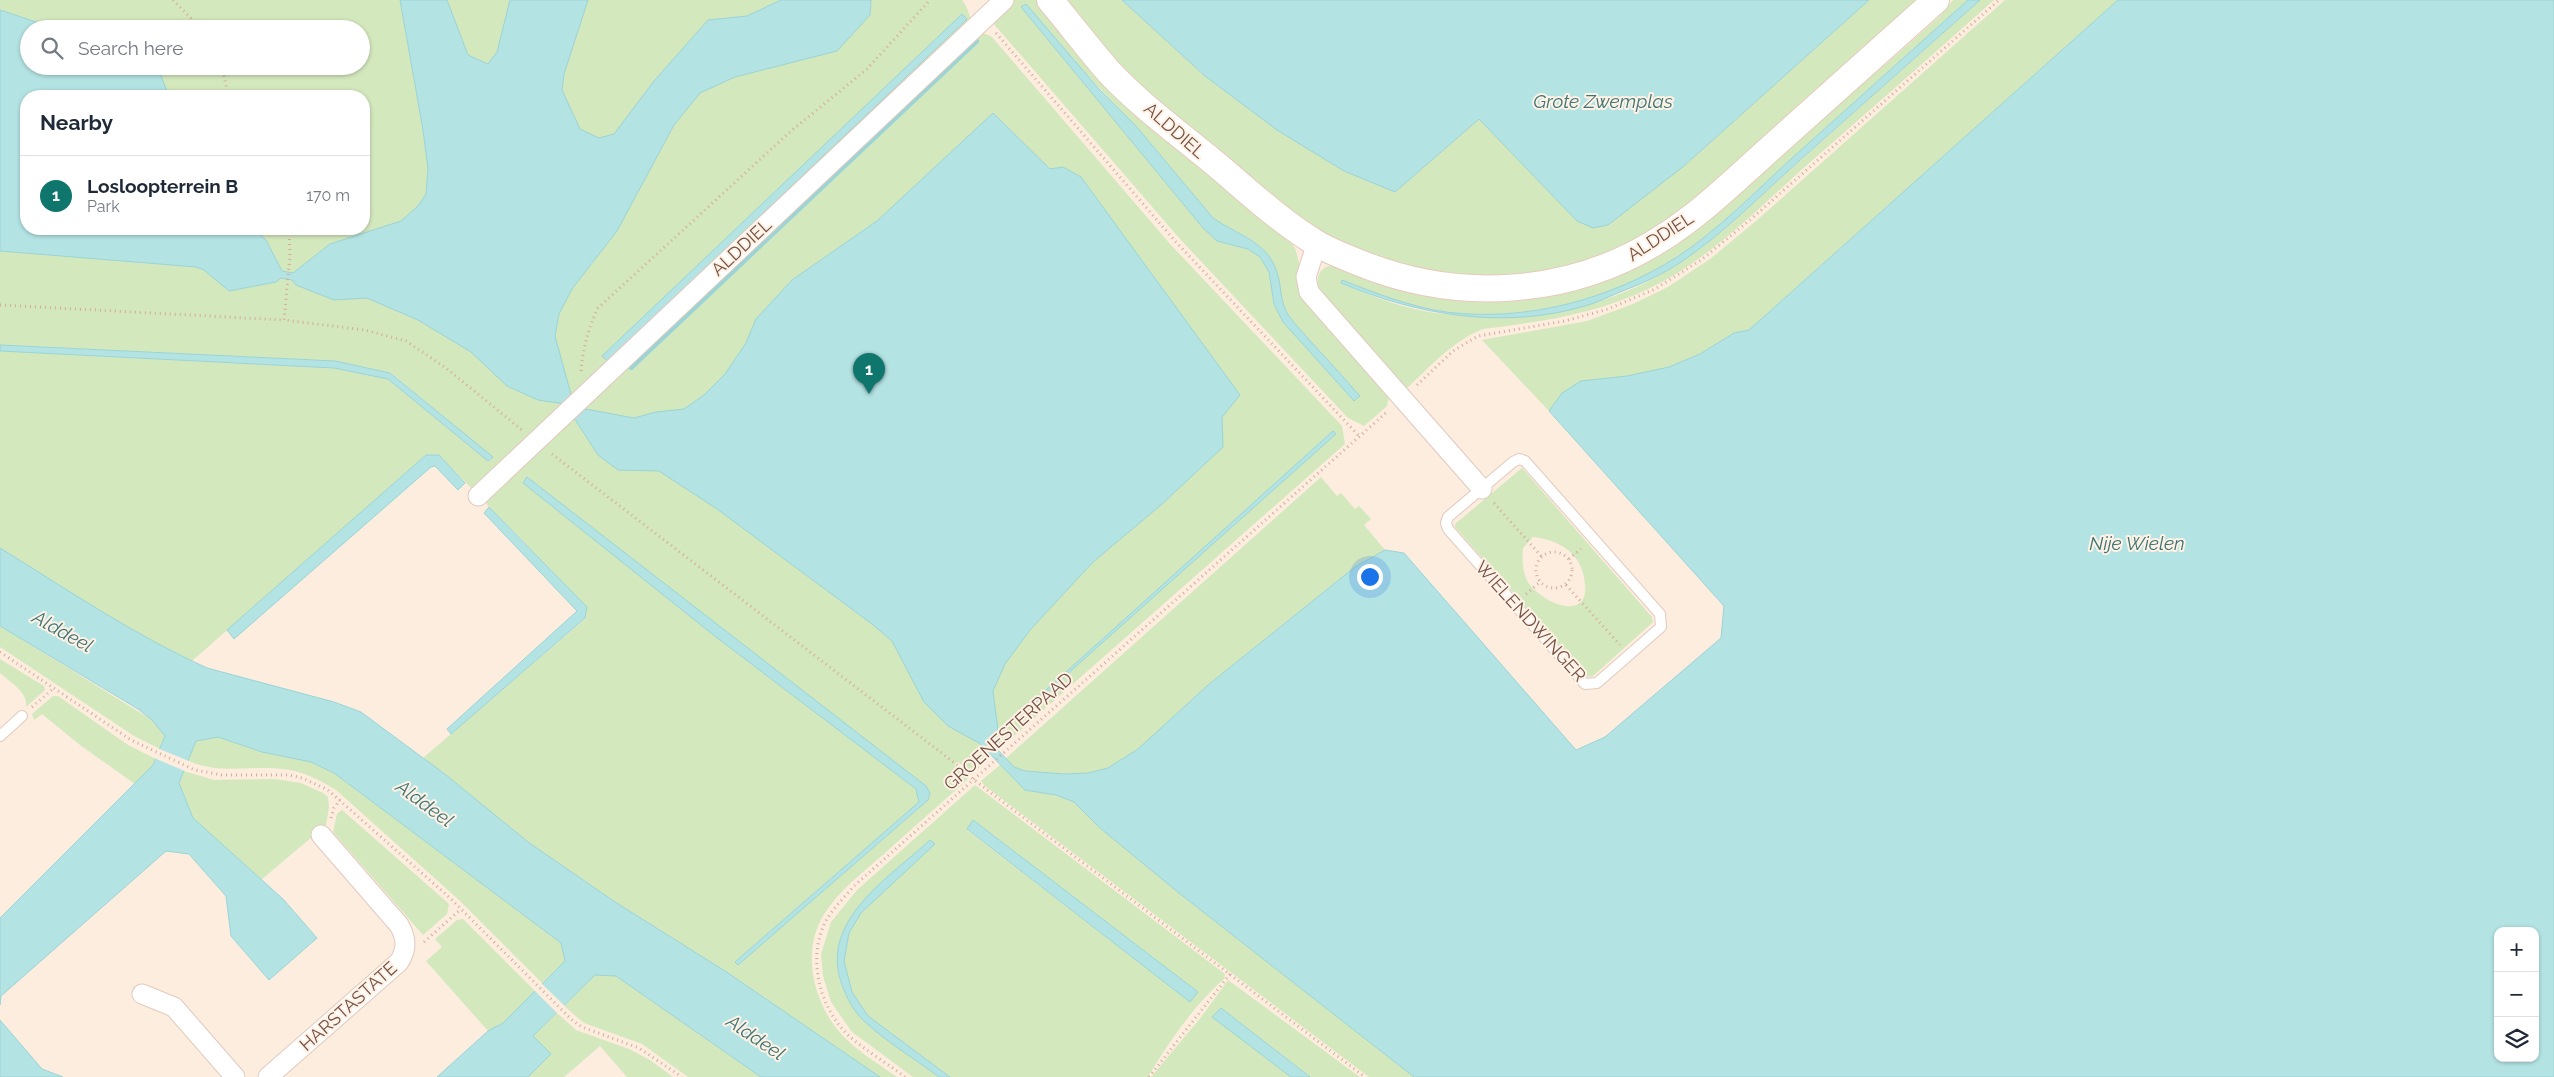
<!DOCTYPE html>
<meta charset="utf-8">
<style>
:root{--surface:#fff;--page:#f6f6f7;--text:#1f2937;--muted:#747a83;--line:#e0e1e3;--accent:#0f766e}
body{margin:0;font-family:Raleway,sans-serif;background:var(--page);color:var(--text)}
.controls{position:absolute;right:15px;bottom:15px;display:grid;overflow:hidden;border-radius:10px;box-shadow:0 1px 4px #0004}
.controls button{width:45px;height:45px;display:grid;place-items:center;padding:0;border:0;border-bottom:1px solid var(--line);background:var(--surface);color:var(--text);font:25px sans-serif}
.you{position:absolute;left:1369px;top:576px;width:18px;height:18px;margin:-12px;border:4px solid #fff;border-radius:50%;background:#1a73e8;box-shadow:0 0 0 8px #1a73e833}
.badge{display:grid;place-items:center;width:32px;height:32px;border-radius:50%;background:var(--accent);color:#fff;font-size:16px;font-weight:700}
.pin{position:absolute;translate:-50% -41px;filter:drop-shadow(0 1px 2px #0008)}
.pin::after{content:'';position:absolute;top:26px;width:18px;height:15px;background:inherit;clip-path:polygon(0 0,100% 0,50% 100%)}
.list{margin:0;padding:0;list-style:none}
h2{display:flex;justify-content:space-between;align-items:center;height:65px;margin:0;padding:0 20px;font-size:21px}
h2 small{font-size:16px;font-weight:400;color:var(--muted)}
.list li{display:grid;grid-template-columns:32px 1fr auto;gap:15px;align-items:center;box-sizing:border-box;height:80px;padding:0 20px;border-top:1px solid var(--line)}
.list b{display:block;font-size:19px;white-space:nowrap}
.list p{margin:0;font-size:16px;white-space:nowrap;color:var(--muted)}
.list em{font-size:16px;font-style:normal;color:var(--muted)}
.icon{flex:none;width:28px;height:28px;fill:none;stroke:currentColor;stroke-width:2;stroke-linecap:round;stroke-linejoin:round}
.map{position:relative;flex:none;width:2554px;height:1077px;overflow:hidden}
.search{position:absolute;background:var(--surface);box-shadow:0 1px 4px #0004;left:20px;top:20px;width:350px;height:55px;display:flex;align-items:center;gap:12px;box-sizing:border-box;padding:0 18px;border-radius:28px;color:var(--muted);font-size:19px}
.panel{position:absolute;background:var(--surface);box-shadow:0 1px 4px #0004;left:20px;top:90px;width:350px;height:145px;border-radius:20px}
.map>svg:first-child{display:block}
</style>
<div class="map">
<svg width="2554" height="1077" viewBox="0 0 2554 1077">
<rect width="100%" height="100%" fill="#fcedde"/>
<g fill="#d4e8be" fill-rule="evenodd">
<path d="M 0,0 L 962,0 C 971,10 969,26 980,32 C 984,34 988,34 992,37 L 1171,245 L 1342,426 L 1345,444 L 998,750 L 1000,745 L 998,727 L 979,743 L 992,755 L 972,774 L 958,762 L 954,765 L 968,778 L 966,781 C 939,805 911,829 884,854 C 862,873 838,891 823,916 C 800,955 815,1008 845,1038 C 860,1053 880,1065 897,1077 L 880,1077 L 725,971 L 615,902 L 528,842 L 423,758 L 585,619 L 587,607 L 439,455 L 426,455 L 192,661 L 129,629 L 0,548 L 0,351 L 334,368 L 388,379 L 492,457 L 391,373 L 335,361 L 0,345 ZM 29,29 L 361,29 L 361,66 L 29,66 ZM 26,96 L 364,96 L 364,229 L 26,229 ZM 1333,432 L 1335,434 L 1036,702 L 1035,700 ZM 716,637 L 930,793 L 928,800 L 738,965 L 735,962 L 919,802 L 916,789 Z"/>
<path d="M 1012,0 L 1037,0 L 1102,79 L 1225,189 L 1286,237 L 1295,248 L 1299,262 L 1302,294 L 1309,306 L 1389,396 L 1387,406 L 1364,426 L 1348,418 L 1180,239 L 993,23 L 992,21 ZM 1021,7 L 1136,126 L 1213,218 C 1239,235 1270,242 1278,276 C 1282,290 1280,302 1289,316 C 1295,325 1304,333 1311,342 C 1327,360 1344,378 1360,396 L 1354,401 L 1274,304 L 1269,272 L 1260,257 L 1248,249 L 1217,241 L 1203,228 Z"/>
<path d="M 1062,0 L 1122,0 L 1205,76 L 1277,129 L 1344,171 L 1479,118 L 1577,221 L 1684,166 L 1869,0 L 1923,0 L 1661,232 L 1549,276 L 1432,276 L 1349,249 L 1303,221 L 1172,117 L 1118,66 Z"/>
<path d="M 1953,0 L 1968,0 C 1909,53 1850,106 1791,159 C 1755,191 1718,231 1677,257 C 1609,301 1526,321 1446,312 C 1411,308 1375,293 1342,280 L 1341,283 C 1373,297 1410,311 1445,314 C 1529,322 1610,310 1681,262 C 1724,233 1763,193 1802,159 C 1861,106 1921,53 1980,0 L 1994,0 C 1929,58 1863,116 1798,173 C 1752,215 1705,262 1648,289 C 1596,314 1541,322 1483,329 C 1452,341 1429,368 1405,390 L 1320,291 C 1315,279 1318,268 1332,265 L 1390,282 L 1620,271 L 1887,63 L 1941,15 Z"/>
<path d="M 2005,0 L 2118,0 L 1749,330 L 1734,333 L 1700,354 L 1669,367 L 1562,393 L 1549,411 L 1482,340 L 1587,321 L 1633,304 L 1668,287 L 1710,259 L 1756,221 Z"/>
<path d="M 1522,468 L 1652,617 L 1653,622 L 1592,677 L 1586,676 L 1455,527 L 1455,524 ZM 1533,537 C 1561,540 1583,555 1585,584 C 1586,590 1585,598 1581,602 C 1566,615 1536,595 1528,582 C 1522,571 1522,559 1523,548 Z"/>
<path d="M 1321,477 L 1337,496 L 1341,493 L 1355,509 L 1359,506 L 1371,519 L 1364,525 L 1385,550 L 1355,567 L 1208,685 L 1138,749 L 1108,768 L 1088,773 L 1064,774 L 1025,771 L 1014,767 L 1005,759 Z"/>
<path d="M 0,626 L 152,720 L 165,736 L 160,749 L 134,736 L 0,647 Z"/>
<path d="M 0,659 L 44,686 L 45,690 L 26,707 C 29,693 10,682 0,673 Z"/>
<path d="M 53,696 L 58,696 L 128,745 L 156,759 L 153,765 L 135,784 L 80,745 L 42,714 L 34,720 L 32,714 Z"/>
<path d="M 218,737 L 262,752 L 311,762 L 334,773 L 561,943 L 565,961 L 542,983 L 459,900 L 336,790 C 323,782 310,775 295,771 C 257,762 228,777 188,761 L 196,740 Z"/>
<path d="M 1001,764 L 1025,790 L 1056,795 L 1074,802 L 1100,828 L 1179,893 L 1414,1077 L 1369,1077 L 985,786 L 981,781 Z"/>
<path d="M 184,771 L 214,780 L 275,779 L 301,783 L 323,793 L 328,797 L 329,807 L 326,825 L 261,880 L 193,819 L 179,783 Z"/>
<path d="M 975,785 L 1225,974 L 1224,979 C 1196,1003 1167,1044 1148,1077 L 950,1077 L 868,1016 L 852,992 L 845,971 L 843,955 L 849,933 L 854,922 L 870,903 L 934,845 L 930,840 C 876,889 795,941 863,1019 C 870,1028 881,1034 890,1040 C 907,1052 923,1065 939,1077 L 913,1077 L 852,1032 L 831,1002 L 823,976 L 821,954 L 831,922 L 857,890 ZM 973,820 L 1198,992 L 1190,1002 L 967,830 Z"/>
<path d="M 342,810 L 449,904 L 447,914 L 423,935 L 333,832 L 337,814 Z"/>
<path d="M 463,919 L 535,991 L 503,1023 L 488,1031 L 426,961 L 442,947 L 435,939 L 457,920 Z"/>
<path d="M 595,975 L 616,976 L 761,1077 L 688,1077 L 642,1044 L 584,1023 L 564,1006 Z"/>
<path d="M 1228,980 L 1360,1077 L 1310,1077 L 1221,1008 L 1213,1017 L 1291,1077 L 1151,1077 L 1202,1016 Z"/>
<path d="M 557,1013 L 576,1030 L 629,1049 L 650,1060 L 673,1077 L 627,1077 L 600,1046 L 564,1077 L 528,1077 L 551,1054 L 533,1036 Z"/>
</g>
<g fill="#b4e3e4" stroke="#9ad4d6" fill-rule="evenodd">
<path d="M 400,0 L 447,0 L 468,55 L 488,64 L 497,52 L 510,0 L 588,0 L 564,74 L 562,90 L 580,129 L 599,138 L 614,134 L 654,81 L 708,20 L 747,16 L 781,0 L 871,0 L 870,15 L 837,51 L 735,77 L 700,93 L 674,125 L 617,231 L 572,289 L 559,314 L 555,336 L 572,398 L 580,408 L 634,418 L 656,412 L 684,409 L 704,395 L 725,374 L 746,343 L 756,319 L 792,280 L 877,221 L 993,113 L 1050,169 L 1063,167 L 1081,177 L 1240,395 L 1222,417 L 1223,447 L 1161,505 L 1093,562 L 1030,630 L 1005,664 L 993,691 L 1000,746 L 998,750 L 1014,767 L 1025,771 L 1064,774 L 1088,773 L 1108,768 L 1138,749 L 1208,685 L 1355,567 L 1385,550 L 1404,553 L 1576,750 L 1605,737 L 1721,638 L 1724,606 L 1549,411 L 1562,393 L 1581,381 L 1627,376 L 1669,367 L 1700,354 L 1734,333 L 1749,330 L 2118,0 L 2554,0 L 2554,1077 L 1414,1077 L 1179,893 L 1100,828 L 1074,802 L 1056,795 L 1025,790 L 979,743 L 948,726 L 924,702 L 892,641 L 872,624 L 717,509 L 659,471 L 618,470 L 598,455 L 565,404 L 538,400 L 507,386 L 471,352 L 418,320 L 367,298 L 334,300 L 296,285 L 292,280 L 281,278 L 276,282 L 229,291 L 204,270 L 196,267 L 0,251 L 0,10 L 57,29 L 29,29 L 29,66 L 157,66 L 169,96 L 26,96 L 26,229 L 254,229 L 266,240 L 282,271 L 293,273 L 330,244 L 401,221 L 418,206 L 426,194 L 428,169 L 423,130 ZM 2498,931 L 2535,931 L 2535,1058 L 2498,1058 Z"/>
<path d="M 1122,0 L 1869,0 L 1684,166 L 1608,225 L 1593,228 L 1577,221 L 1479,119 L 1395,192 L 1344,171 L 1277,130 L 1205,76 Z"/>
<path d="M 1968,0 L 1980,0 C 1920,54 1859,107 1799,161 C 1761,195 1723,234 1681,262 C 1662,275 1641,284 1620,292 C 1608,297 1596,303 1585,306 C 1503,330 1417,315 1341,283 L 1342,280 C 1375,293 1411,307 1446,312 C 1526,322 1609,300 1677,257 C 1716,232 1756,191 1791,159 C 1850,106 1909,53 1968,0 Z"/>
<path d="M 1026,4 L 1098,88 L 1136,126 L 1213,218 C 1239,236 1270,242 1278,276 C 1282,290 1280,303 1289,316 C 1295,325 1304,333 1311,342 C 1328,360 1344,378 1360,396 L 1354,401 L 1283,322 L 1274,304 L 1269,272 L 1260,257 L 1248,249 L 1217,241 L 1203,228 L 1021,7 Z"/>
<path d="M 962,14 L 967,19 L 608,361 L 602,356 Z"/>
<path d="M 0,345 L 335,361 L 390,373 L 493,457 L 488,461 L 388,379 L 334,368 L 0,351 Z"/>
<path d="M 1333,431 L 1336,434 L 1036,702 L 1035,700 Z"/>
<path d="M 426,455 L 439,455 L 465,483 L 458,490 L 435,466 L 431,467 L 234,639 L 227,630 Z"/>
<path d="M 527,477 L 926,786 L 930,793 L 928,800 L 738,965 L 735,962 L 919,802 L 916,789 L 716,637 L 523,483 Z"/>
<path d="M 489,507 L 587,607 L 585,618 L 451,734 L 447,729 L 577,611 L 484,513 Z"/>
<path d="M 0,548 C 68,590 134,635 207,668 L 334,702 L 361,712 L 446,775 L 528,842 L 615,902 L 725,971 L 880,1077 L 761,1077 L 616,976 L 595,975 L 533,1036 L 551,1054 L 528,1077 L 437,1077 L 488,1031 L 503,1023 L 565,961 L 561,943 L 334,773 L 311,762 L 262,752 L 218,737 L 196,741 L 179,783 L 193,818 L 283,899 L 317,938 L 269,980 L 231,936 L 226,896 L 189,854 L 166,851 L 1,996 L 0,1005 L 0,918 L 153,765 L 165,736 L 152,720 L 138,709 L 0,626 Z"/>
<path d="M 973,820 L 1198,992 L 1190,1002 L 967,829 Z"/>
<path d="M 930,840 L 935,844 L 861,913 L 849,933 L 844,961 L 852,992 L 868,1016 L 950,1077 L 939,1077 C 915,1059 885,1041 863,1020 C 853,1010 847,998 842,985 C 818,921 890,877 930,840 Z"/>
<path d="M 1221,1008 L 1310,1077 L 1291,1077 L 1212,1017 Z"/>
<path d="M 0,1020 L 42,1069 L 63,1077 L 0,1077 Z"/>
</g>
<g fill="#fcedde">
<path d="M 157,748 L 191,762 L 187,772 L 154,758 Z"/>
<path d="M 540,982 L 566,1007 L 559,1015 L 533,989 Z"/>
</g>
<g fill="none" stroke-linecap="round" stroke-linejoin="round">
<path stroke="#9ad4d6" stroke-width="6" d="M 631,367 L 976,41"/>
<g stroke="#e1cabe" stroke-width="12">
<g id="lane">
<path d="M 1519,459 L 1525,461 L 1660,614 L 1661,627 L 1597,683 L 1585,684 L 1448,529 L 1446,523 L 1448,517 L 1513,462 Z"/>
<path d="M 0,736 L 22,716"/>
</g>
</g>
<g stroke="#e1cabe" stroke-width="21">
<g id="street">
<path d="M 1317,243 L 1306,277 L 1309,292 L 1482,489"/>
<path d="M 478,496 L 1004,0"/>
<path d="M 142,994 L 174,1007 L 235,1077"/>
<path d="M 268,1077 L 399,962 C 407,949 407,939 399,925 L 321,835"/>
</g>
</g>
<g stroke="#e6cabb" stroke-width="28">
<path id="secondary" d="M 1050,0 C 1070,24 1089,49 1109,72 C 1141,106 1181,135 1217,165 C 1249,192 1280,221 1316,243 C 1329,251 1345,257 1360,263 C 1458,303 1570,296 1659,240 C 1701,214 1737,178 1773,146 C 1827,97 1882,49 1936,0"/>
</g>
<g stroke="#d5aa9a" stroke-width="3" stroke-dasharray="1 4" stroke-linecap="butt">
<path d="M 173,0 L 202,29"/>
<path d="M 996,33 L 1175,241 L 1359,436"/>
<path d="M 221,66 L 229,96"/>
<path d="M 289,229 L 290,256 L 284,320 L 365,330 L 406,341 L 446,368 L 522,430"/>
<path d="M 0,305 L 284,320"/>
<path d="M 581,371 C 583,348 588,329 598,308 L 791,131 L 867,69 L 930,0"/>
<path d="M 1417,385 L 1453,351 L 1478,336 L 1565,321 L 1608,309 L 1655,289 L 1701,260 L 1750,220 L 1999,0"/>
<path d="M 552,454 L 956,764 L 974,780 L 1365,1077"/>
<path d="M 1494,503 L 1542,557"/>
<circle cx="1554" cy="570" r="18"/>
<path d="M 1569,559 L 1581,549"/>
<path d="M 1566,585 L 1620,645"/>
<path d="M 1526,594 L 1540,582"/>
<path d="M 0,652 L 131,740 L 195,770 L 222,775 L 289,775 L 302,778 L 328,790 L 450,898 L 573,1021 L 582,1027 L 639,1048 L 682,1077"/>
<path d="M 32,707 L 54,688"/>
<path d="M 331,818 L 334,808 L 340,800"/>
<path d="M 424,942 L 461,909"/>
<path d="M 905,1077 C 887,1063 866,1051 849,1036 C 819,1008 806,956 827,919 C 834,907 845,897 854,886 L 1388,411"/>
<path d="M 1149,1077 L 1230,974"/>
</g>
<use href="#lane" stroke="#fff" stroke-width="10"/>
<use href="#street" stroke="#fff" stroke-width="19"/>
<use href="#secondary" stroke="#fff" stroke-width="26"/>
</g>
<g text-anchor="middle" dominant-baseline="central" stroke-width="4" stroke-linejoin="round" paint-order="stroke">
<g font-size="18" fill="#715147" stroke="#fff1e4">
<text transform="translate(1175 130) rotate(41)">ALDDIEL</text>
<text transform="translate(1660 236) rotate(-33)">ALDDIEL</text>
<text transform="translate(741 247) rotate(-43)">ALDDIEL</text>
<text transform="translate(1531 621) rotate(48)">WIELENDWINGER</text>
<text transform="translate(1008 731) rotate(-42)">GROENESTERPAAD</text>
<text transform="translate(348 1006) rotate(-42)">HARSTASTATE</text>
</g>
<g font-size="19" font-style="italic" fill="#3c7577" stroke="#fff1e4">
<text x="1603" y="101">Grote Zwemplas</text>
<text x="2137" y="543">Nije Wielen</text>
<text transform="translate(63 631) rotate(29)">Alddeel</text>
<text transform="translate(425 803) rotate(36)">Alddeel</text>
<text transform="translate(756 1037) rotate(34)">Alddeel</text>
</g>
</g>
</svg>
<div class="controls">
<button>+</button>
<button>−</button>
<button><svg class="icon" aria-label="layers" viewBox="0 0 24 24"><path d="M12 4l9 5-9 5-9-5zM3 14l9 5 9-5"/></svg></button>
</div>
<div class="you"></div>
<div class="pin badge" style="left:869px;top:394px">1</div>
<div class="search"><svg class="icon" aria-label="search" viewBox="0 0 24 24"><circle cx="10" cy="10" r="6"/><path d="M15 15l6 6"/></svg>Search here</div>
<section class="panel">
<h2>Nearby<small></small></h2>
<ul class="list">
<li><span class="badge">1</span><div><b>Losloopterrein B</b><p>Park</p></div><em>170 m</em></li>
</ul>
</section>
</div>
